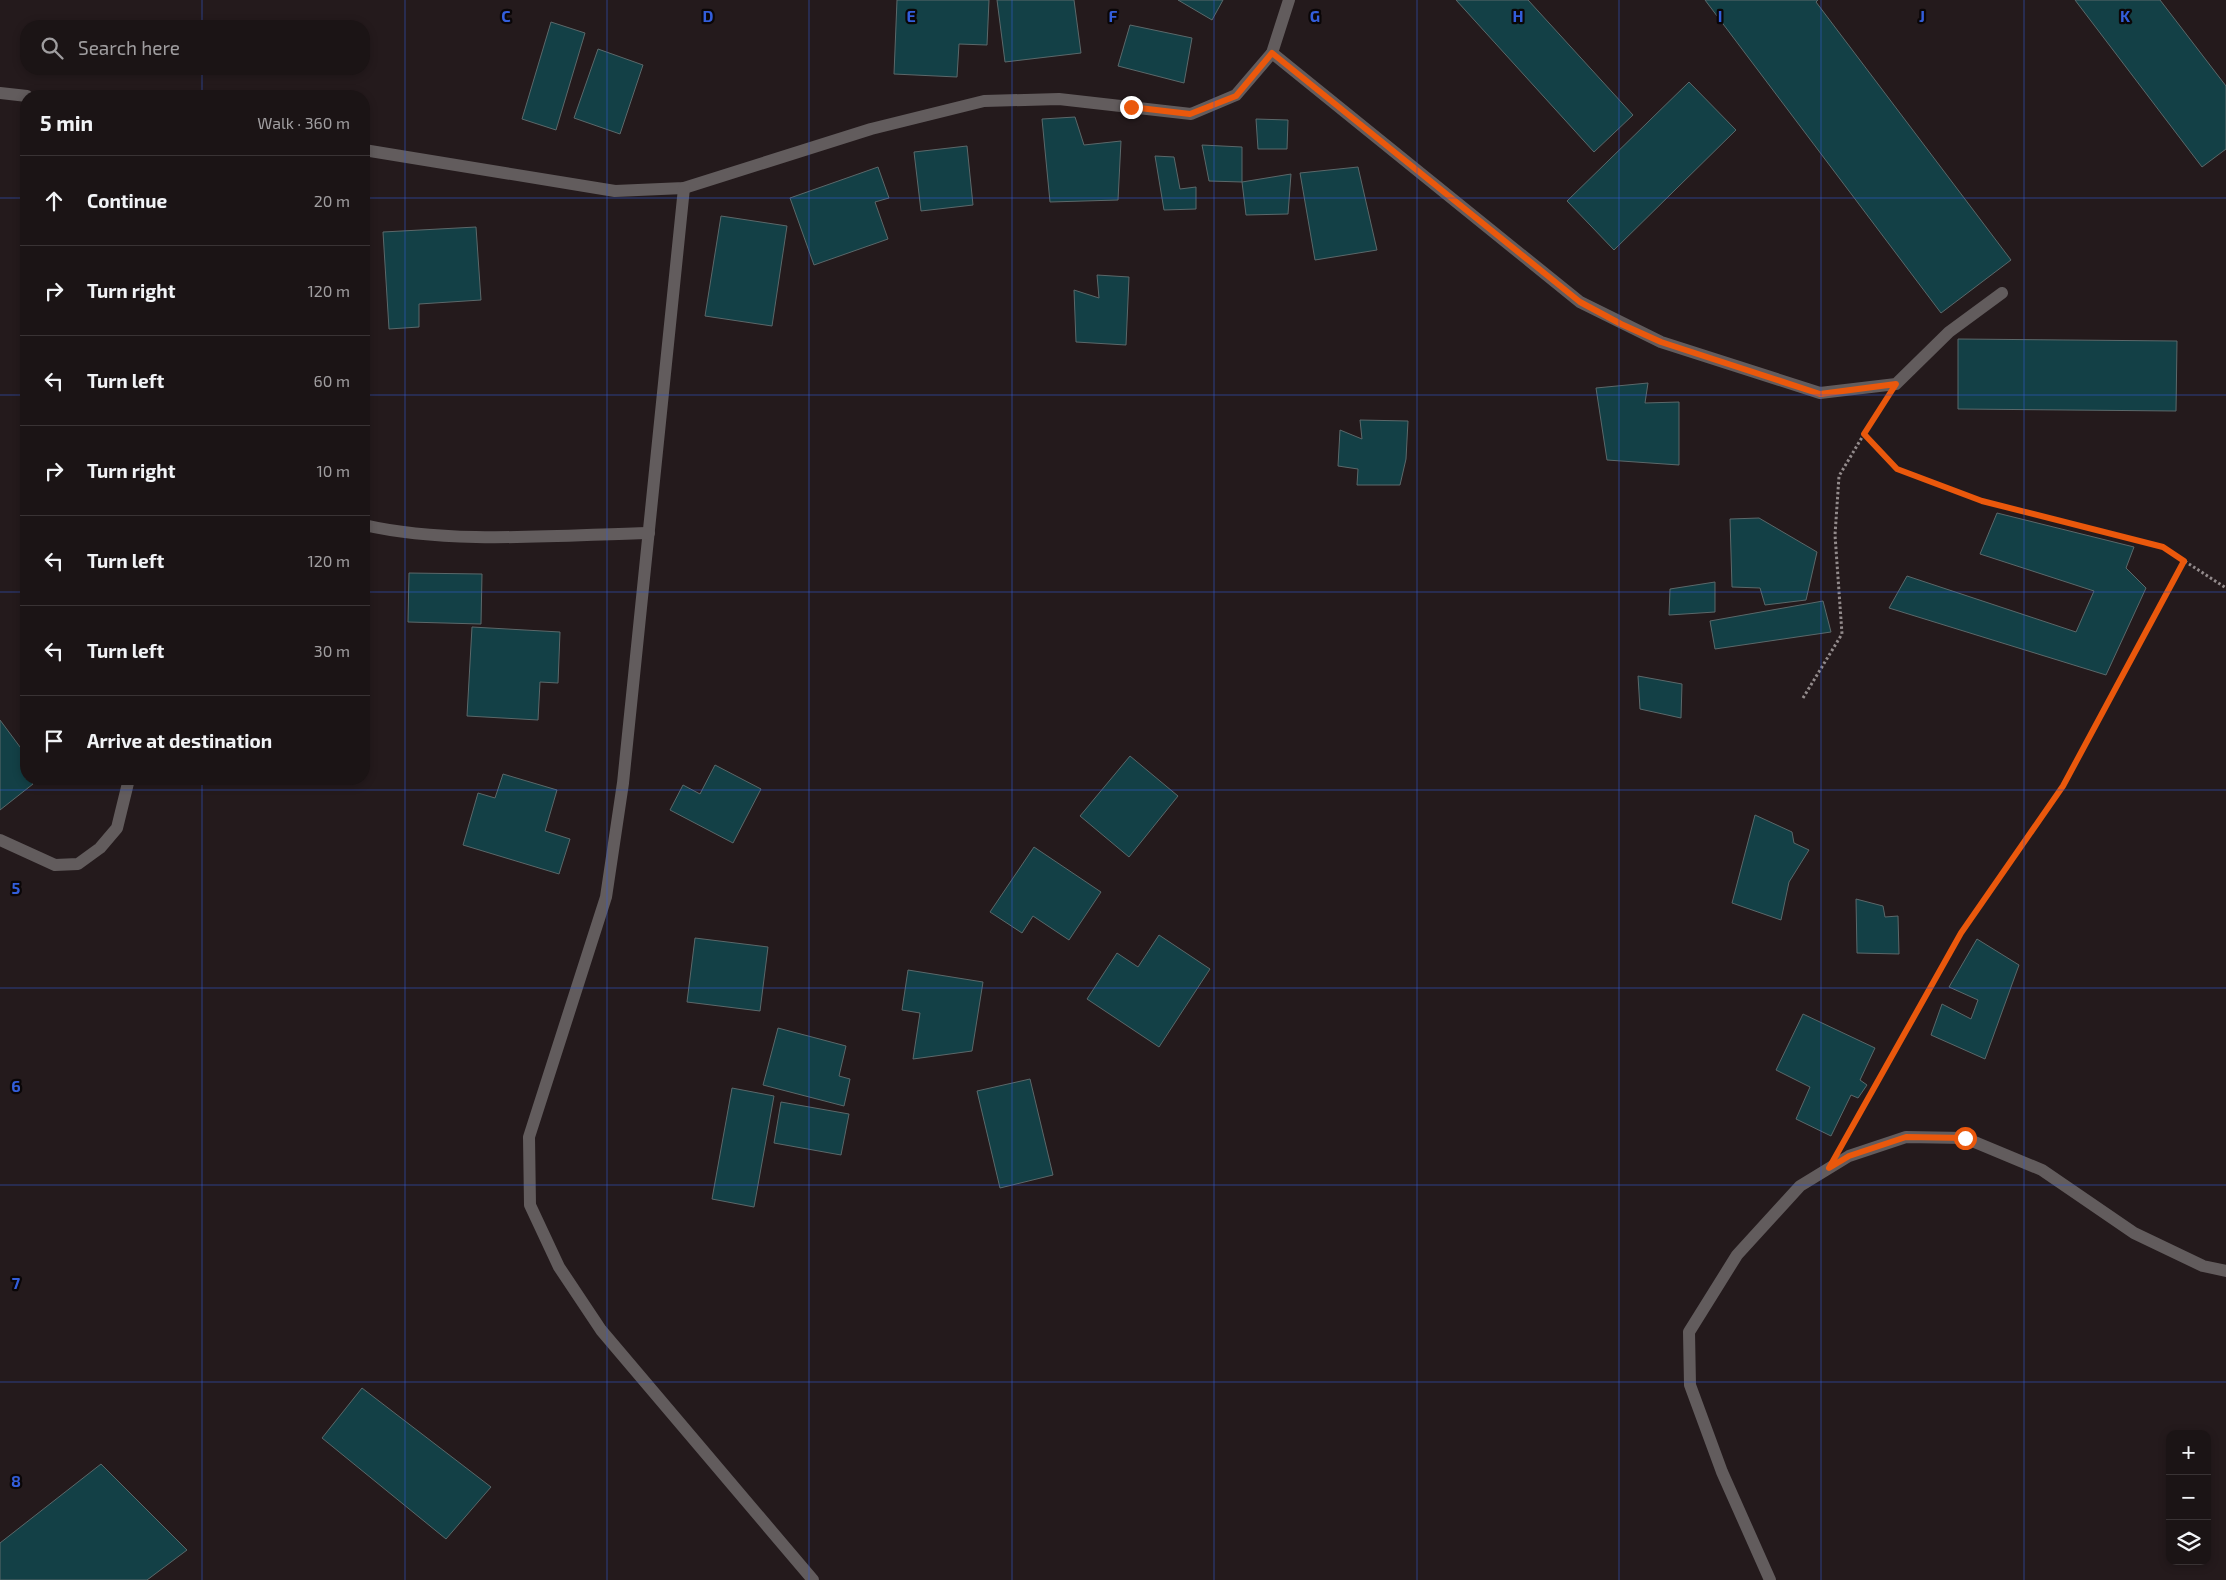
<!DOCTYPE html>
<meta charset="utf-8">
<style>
:root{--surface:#1b1415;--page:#241d1e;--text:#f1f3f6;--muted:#a09ea0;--line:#393334}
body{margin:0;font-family:"Exo 2",sans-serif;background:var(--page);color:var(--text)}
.controls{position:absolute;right:15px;bottom:15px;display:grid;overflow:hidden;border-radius:10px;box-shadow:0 2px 8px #0003}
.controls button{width:45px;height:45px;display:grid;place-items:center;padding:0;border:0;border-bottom:1px solid var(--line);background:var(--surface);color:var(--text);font:25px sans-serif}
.stop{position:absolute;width:15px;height:15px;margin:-11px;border:4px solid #ea580c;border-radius:50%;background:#fff}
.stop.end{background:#ea580c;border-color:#fff;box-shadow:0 1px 5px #0008}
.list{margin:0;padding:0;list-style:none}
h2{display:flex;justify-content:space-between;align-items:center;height:65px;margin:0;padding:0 20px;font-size:21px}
h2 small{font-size:16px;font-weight:400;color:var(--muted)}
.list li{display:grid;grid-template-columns:32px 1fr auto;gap:15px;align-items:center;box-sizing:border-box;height:90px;padding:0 20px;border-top:1px solid var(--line)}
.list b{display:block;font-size:19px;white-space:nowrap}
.list em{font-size:16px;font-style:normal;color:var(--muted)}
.icon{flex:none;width:28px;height:28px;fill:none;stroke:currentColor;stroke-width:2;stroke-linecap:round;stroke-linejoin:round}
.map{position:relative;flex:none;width:2226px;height:1580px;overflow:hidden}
.search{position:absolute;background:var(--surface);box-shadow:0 2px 8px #0003;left:20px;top:20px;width:350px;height:55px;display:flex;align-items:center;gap:12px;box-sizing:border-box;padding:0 18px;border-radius:20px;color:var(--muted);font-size:19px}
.panel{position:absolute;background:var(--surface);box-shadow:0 2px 8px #0003;left:20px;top:90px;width:350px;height:695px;border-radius:20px}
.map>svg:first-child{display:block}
</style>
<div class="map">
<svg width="2226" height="1580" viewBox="0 0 2226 1580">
<rect width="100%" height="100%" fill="#241a1c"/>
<g fill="#134046" stroke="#5b686a">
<path d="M 897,0 L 989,0 L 987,45 L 959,44 L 957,77 L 894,74 Z"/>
<path d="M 997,0 L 1074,0 L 1081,53 L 1005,62 Z"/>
<path d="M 1178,0 L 1223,0 L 1212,20 Z"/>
<path d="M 1456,0 L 1528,0 L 1633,115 L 1594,152 Z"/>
<path d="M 1705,0 L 1818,0 L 1816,2 L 2011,260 L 1941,313 Z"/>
<path d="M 2075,0 L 2160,0 L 2226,86 L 2226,149 L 2202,167 Z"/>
<path d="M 551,22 L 585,33 L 556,130 L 522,119 Z"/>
<path d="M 1130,25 L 1192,38 L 1184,83 L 1118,66 Z"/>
<path d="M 598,49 L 643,65 L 620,134 L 574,118 Z"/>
<path d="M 1689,82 L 1736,130 L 1614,250 L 1567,201 Z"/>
<path d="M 1075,117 L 1084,145 L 1121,141 L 1118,200 L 1050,202 L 1042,119 Z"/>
<path d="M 1256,119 L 1288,120 L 1287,149 L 1258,149 Z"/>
<path d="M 1202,145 L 1242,147 L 1242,182 L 1209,181 Z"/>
<path d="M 967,146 L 973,205 L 921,211 L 914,152 Z"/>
<path d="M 1155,156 L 1174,157 L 1180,189 L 1196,187 L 1196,209 L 1164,210 Z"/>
<path d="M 878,167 L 889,198 L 875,202 L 888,239 L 814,265 L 790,198 Z"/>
<path d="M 1358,167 L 1377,250 L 1315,260 L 1300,173 Z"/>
<path d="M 1291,174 L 1288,214 L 1246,215 L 1242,182 Z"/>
<path d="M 721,216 L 787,226 L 772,326 L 705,316 Z"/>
<path d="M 476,227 L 481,300 L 419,304 L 419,327 L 389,329 L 383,232 Z"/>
<path d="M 1097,275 L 1129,277 L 1126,345 L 1076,342 L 1074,290 L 1099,298 Z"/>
<path d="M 1958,339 L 2177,341 L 2176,411 L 1958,409 Z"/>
<path d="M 1648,383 L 1645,403 L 1679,402 L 1679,465 L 1607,460 L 1596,388 Z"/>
<path d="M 1360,420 L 1408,421 L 1406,459 L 1400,485 L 1357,485 L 1358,469 L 1338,466 L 1340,430 L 1362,439 Z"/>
<path d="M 1997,513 L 2134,547 L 2126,568 L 2146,588 L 2106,675 L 1889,608 L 1907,576 L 2076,632 L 2094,591 L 1980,554 Z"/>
<path d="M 1759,518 L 1817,552 L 1806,600 L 1765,605 L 1760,588 L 1732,587 L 1730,519 Z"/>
<path d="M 409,573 L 482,574 L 481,624 L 408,622 Z"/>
<path d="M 1715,582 L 1715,612 L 1669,615 L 1670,589 Z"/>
<path d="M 1823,601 L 1831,632 L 1715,649 L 1710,621 Z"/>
<path d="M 472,627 L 560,632 L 558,683 L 540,682 L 538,720 L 467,716 Z"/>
<path d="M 1638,676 L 1682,684 L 1681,718 L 1640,709 Z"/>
<path d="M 0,720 L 26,755 L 26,767 L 23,770 L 26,779 L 29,779 L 33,784 L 0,810 Z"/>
<path d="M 1130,756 L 1178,796 L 1129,857 L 1080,816 Z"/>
<path d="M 715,765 L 761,789 L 733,843 L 670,810 L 683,785 L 700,794 Z"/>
<path d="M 503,774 L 557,790 L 545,831 L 570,839 L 559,874 L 463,845 L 478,793 L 495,798 Z"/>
<path d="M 1755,815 L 1792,832 L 1794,843 L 1809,850 L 1789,882 L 1781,920 L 1732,903 Z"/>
<path d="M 1034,847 L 1101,892 L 1069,940 L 1033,916 L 1022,933 L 990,912 Z"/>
<path d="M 1856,899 L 1883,906 L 1885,917 L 1898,916 L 1899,954 L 1857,953 Z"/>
<path d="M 1159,935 L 1210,969 L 1159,1047 L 1087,999 L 1117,953 L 1138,967 Z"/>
<path d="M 695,938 L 768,947 L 760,1011 L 687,1002 Z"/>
<path d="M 1977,939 L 2019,965 L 1985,1059 L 1931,1035 L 1942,1004 L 1971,1019 L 1978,1000 L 1949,987 Z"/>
<path d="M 908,970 L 983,982 L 972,1051 L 913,1059 L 920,1013 L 902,1010 Z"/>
<path d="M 1803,1014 L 1875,1048 L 1860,1080 L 1867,1085 L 1858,1098 L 1851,1095 L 1831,1136 L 1796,1119 L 1810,1087 L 1776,1070 Z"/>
<path d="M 778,1028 L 846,1046 L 839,1076 L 850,1079 L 844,1106 L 763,1085 Z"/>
<path d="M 1030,1079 L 1053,1175 L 1000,1188 L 977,1091 Z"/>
<path d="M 732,1088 L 774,1096 L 754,1207 L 712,1199 Z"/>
<path d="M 781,1102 L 849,1114 L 841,1155 L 774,1143 Z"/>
<path d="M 362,1388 L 491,1487 L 446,1539 L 322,1438 Z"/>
<path d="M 101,1464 L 187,1550 L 147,1580 L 0,1580 L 0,1543 Z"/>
</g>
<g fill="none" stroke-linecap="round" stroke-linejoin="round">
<g stroke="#938b8c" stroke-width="3" stroke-dasharray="2.5 2.5" stroke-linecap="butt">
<path d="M 1876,414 L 1864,434 L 1897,469 L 1982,501 L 2163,547 L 2226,588"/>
<path d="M 1803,698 L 1842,634 L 1835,535 L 1839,476 L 1864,434"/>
<path d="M 1853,1126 L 1961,933 L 2063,786 L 2184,561"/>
</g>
<g stroke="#625c5d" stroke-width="12">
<path d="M 1272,53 L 1580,302 L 1661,342 L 1820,393 L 1896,384 L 1949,332 L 2002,293"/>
<path d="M 0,93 L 27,96"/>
<path d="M 364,150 L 615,191 L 684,188 L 871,129 L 984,101 L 1059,99 L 1191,114 L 1236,95 L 1272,53 L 1289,0"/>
<path d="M 684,188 L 623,783 L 606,897 L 529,1137 L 530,1205 L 559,1267 L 601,1330 L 813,1580"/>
<path d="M 364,525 C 451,545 559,535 649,533"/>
<path d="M 0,840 L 55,865 L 78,864 L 100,848 L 117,828 L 129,779"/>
<path d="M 1770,1580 L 1722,1472 L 1690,1385 L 1689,1332 L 1737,1255 L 1800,1186 L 1849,1156 L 1906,1137 L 1965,1138 L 2042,1170 L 2134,1233 L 2203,1266 L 2226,1271"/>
</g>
</g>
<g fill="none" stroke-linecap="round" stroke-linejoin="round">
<path stroke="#ea580c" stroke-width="6" d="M 1131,107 L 1190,114 L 1236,96 L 1272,53 L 1580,302 L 1621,324 L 1661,342 L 1820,394 L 1896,384 L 1864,434 L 1897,469 L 1982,501 L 2163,547 L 2184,561 L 2063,786 L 1961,933 L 1829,1168 L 1849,1156 L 1906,1137 L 1965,1138"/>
</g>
<path fill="none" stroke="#335edb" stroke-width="1" stroke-opacity="0.55" d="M 202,0 L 202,26M 405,0 L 405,1580M 607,0 L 607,1580M 809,0 L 809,1580M 1012,0 L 1012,1580M 1214,0 L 1214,1580M 1417,0 L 1417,1580M 1619,0 L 1619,1580M 1821,0 L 1821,1580M 2024,0 L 2024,1580M 202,69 L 202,96M 0,198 L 26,198M 364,198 L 2226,198M 0,395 L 26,395M 364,395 L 2226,395M 0,592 L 26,592M 364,592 L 2226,592M 202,779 L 202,1580M 0,790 L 2226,790M 0,988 L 2226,988M 0,1185 L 2226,1185M 0,1382 L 2226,1382"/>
<g font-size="16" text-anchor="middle" font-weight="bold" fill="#335edb" stroke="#0a0607" stroke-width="4.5" stroke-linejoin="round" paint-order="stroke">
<text x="506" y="22">C</text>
<text x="708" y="22">D</text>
<text x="911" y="22">E</text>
<text x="1113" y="22">F</text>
<text x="1315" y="22">G</text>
<text x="1518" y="22">H</text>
<text x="1720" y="22">I</text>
<text x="1922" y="22">J</text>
<text x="2125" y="22">K</text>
<text x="16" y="894">5</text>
<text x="16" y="1092">6</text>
<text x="16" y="1289">7</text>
<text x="16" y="1487">8</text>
</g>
</svg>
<div class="controls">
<button>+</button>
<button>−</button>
<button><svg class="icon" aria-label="layers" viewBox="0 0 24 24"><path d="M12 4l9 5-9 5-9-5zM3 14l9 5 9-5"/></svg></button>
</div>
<div class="stop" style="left:1965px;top:1138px"></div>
<div class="stop end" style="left:1131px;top:107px"></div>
<div class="search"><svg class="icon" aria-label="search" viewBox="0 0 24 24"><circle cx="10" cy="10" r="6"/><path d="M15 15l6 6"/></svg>Search here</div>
<section class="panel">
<h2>5 min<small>Walk · 360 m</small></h2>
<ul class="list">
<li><svg class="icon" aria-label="ahead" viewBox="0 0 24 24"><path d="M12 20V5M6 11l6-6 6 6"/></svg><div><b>Continue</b></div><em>20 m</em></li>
<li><svg class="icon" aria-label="right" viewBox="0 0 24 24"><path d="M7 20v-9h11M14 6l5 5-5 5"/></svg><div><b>Turn right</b></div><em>120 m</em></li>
<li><svg class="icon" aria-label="left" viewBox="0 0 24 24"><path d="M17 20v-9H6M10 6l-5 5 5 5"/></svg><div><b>Turn left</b></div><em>60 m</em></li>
<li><svg class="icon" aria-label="right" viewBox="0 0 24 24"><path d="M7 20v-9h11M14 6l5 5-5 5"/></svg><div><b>Turn right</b></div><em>10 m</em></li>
<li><svg class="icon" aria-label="left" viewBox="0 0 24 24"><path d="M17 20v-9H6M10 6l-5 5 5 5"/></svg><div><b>Turn left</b></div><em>120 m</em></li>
<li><svg class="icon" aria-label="left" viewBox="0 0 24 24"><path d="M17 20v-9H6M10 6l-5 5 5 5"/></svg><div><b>Turn left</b></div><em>30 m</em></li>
<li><svg class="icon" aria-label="arrive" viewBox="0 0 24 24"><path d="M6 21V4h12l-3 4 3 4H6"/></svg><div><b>Arrive at destination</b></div></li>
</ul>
</section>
</div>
